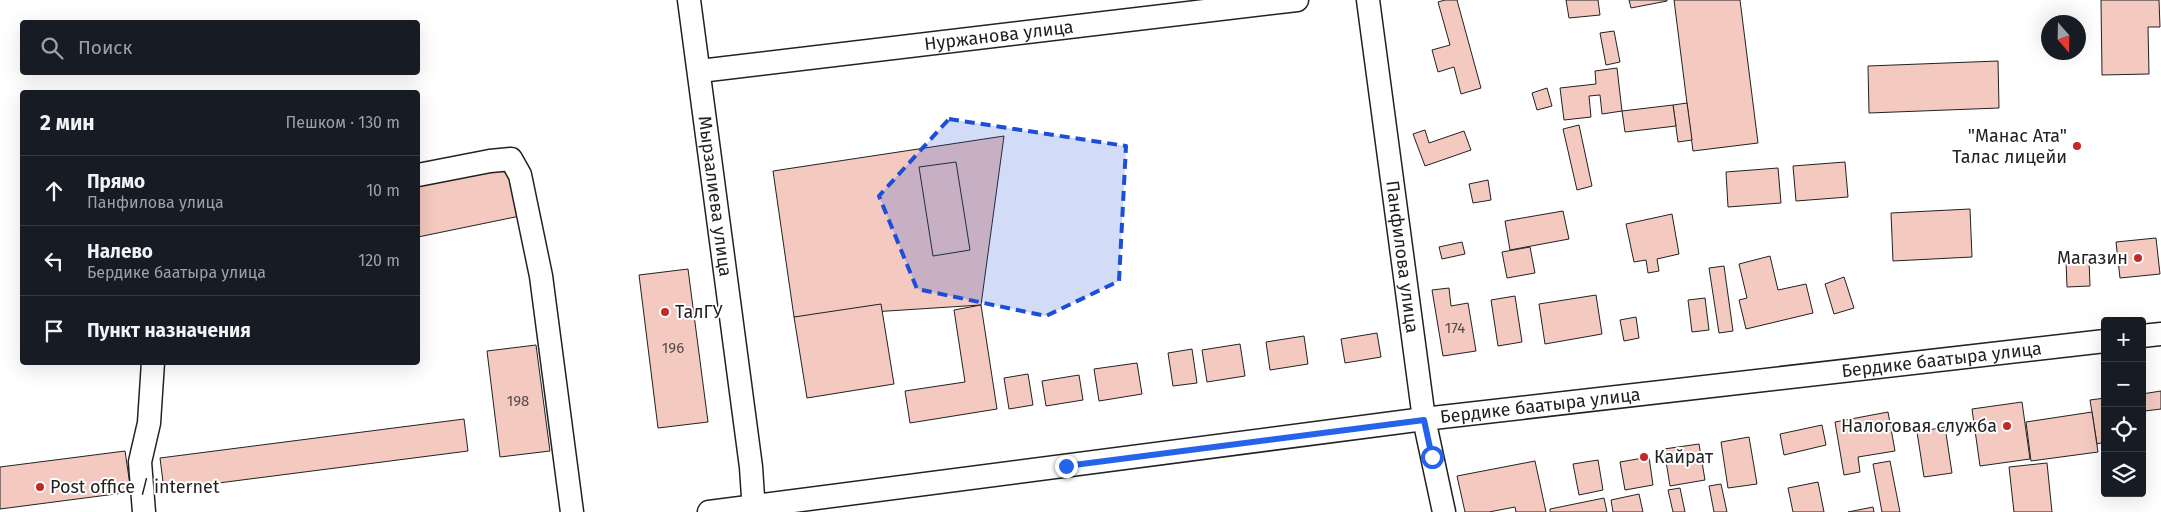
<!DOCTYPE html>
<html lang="ru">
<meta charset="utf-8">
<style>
:root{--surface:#171b24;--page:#20242c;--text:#f1f3f6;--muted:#9ea1a6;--line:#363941}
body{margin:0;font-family:"Fira Sans",sans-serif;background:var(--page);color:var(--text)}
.controls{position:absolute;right:15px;bottom:15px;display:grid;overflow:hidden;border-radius:5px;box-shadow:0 5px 20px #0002}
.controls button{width:45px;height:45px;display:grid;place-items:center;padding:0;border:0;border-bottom:1px solid var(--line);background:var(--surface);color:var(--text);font:25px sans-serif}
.compass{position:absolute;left:2041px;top:15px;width:45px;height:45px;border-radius:50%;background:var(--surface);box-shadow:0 5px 20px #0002;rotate:160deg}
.stop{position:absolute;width:15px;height:15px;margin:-11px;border:4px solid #2563eb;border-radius:50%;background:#fff}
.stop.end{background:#2563eb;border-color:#fff;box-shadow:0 1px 5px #0008}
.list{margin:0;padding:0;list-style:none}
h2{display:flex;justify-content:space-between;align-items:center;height:65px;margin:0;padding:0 20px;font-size:21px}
h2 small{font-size:16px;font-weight:400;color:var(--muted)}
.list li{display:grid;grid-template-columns:32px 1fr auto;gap:15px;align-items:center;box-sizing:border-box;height:70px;padding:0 20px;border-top:1px solid var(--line)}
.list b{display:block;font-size:19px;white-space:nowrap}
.list p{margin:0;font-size:16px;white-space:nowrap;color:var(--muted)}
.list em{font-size:16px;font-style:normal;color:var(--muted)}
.icon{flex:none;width:28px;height:28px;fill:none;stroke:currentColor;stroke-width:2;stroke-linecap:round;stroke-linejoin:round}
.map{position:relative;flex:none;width:2161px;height:512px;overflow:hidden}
.search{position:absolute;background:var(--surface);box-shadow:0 5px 20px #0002;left:20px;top:20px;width:400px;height:55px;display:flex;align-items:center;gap:12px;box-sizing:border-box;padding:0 18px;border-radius:5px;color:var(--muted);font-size:19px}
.panel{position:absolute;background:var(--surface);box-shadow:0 5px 20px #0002;left:20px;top:90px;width:400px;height:275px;border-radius:5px}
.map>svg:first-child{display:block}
</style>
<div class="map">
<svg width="2161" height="512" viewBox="0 0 2161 512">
<rect width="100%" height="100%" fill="#fff"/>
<g fill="#f3c9c0" stroke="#222">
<path d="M 1445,0 L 1457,0 L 1481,88 L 1461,94 L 1454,67 L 1438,72 L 1432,50 L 1450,45 L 1438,2 Z"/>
<path d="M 1566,0 L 1598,0 L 1600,15 L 1569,18 Z"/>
<path d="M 1629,0 L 1667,0 L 1667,1 L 1631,8 Z"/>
<path d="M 1674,0 L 1740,0 L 1758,143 L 1693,151 Z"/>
<path d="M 2101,0 L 2159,0 L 2160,27 L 2148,27 L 2149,74 L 2102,75 Z"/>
<path d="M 1614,31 L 1620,62 L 1606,65 L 1600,33 Z"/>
<path d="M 1998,61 L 1999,108 L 1869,113 L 1868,66 Z"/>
<path d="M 1617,68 L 1622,111 L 1602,114 L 1600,95 L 1589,96 L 1591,117 L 1564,120 L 1560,88 L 1596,84 L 1595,71 Z"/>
<path d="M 1547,88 L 1552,106 L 1537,110 L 1532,93 Z"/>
<path d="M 1687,103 L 1692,140 L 1678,142 L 1673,105 Z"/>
<path d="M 1673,105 L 1676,126 L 1625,132 L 1622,111 Z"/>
<path d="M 1579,125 L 1592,186 L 1577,190 L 1563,129 Z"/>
<path d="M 1425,130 L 1429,143 L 1464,131 L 1471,150 L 1425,166 L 1413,134 Z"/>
<path d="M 1004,136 L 981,305 L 794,317 L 773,171 Z"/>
<path d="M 956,162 L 970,250 L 933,256 L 919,167 Z"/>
<path d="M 1845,162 L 1848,197 L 1796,201 L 1793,166 Z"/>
<path d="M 510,168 L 520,216 L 418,237 L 418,186 Z"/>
<path d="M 1778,168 L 1781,203 L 1728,207 L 1726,172 Z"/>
<path d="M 1488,180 L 1491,200 L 1473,203 L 1469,184 Z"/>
<path d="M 1970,209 L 1972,257 L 1893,261 L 1891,213 Z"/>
<path d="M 1563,211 L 1569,239 L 1510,250 L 1505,221 Z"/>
<path d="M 1672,214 L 1679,254 L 1657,259 L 1659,271 L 1648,273 L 1646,260 L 1634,262 L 1626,224 Z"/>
<path d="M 2156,238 L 2160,274 L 2120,278 L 2116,242 Z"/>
<path d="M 1462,242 L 1465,254 L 1442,259 L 1439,247 Z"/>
<path d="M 1530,247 L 1535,273 L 1507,278 L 1502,252 Z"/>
<path d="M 1770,256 L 1778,290 L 1806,284 L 1813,313 L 1746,329 L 1739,300 L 1747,298 L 1739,264 Z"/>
<path d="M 2089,260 L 2090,286 L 2067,287 L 2066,261 Z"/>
<path d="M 1724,266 L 1733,331 L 1719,333 L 1709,268 Z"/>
<path d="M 688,269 L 708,422 L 658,428 L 639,275 Z"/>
<path d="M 1844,277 L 1854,308 L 1834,314 L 1825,284 Z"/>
<path d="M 1449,288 L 1451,306 L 1468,303 L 1476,351 L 1443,356 L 1432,290 Z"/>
<path d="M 1596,295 L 1602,334 L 1545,344 L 1539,304 Z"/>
<path d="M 1515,296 L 1522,342 L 1498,346 L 1491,300 Z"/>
<path d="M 1705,298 L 1709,330 L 1692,332 L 1688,300 Z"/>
<path d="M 881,304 L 894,384 L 807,398 L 794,317 Z"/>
<path d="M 981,305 L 997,409 L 910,423 L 905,391 L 965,382 L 954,310 Z"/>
<path d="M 1636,317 L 1639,338 L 1624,341 L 1620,320 Z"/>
<path d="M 1377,333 L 1381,357 L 1345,363 L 1341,339 Z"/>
<path d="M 1304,336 L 1308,364 L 1270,370 L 1266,342 Z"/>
<path d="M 1240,344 L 1245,376 L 1207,382 L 1202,350 Z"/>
<path d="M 536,345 L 550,451 L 500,457 L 487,351 Z"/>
<path d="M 1192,349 L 1197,383 L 1173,386 L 1168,353 Z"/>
<path d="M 1137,363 L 1142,394 L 1099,401 L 1094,369 Z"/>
<path d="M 1028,374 L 1033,405 L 1009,409 L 1004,378 Z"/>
<path d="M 1079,375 L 1083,400 L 1046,406 L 1042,381 Z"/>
<path d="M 2161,391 L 2161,409 L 2145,411 L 2142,394 Z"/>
<path d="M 2105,398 L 2105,442 L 2097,444 L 2090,400 Z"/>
<path d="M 2022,402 L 2030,459 L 1980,466 L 1972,409 Z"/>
<path d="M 1888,412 L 1895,451 L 1858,457 L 1860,472 L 1844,475 L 1835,422 Z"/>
<path d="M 2092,412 L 2098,452 L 2031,461 L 2026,422 Z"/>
<path d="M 464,419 L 468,451 L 164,490 L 160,458 Z"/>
<path d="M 1822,425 L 1826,445 L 1784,455 L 1780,434 Z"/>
<path d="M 1945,427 L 1952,473 L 1924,477 L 1917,432 Z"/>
<path d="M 1749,437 L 1757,484 L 1728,488 L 1721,442 Z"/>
<path d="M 1699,444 L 1705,480 L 1670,486 L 1664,449 Z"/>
<path d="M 125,451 L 131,492 L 0,509 L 0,467 Z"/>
<path d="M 1649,457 L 1653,485 L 1625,490 L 1620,462 Z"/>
<path d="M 1598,460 L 1603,490 L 1579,495 L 1573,464 Z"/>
<path d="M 1535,461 L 1546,512 L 1516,512 L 1515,507 L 1489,512 L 1465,512 L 1457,476 Z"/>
<path d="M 1890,461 L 1900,512 L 1882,512 L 1873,464 Z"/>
<path d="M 2047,463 L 2052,512 L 2014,512 L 2009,467 Z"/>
<path d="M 1818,482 L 1824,512 L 1793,512 L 1788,488 Z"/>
<path d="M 1721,484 L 1727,512 L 1714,512 L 1709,486 Z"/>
<path d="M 1680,488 L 1685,512 L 1673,512 L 1668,490 Z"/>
<path d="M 1639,494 L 1643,512 L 1613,512 L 1611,500 Z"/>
<path d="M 1604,498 L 1607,512 L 1550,512 L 1550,509 Z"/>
<path d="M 1873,507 L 1874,512 L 1848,512 Z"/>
</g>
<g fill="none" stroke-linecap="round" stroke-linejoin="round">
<g stroke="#222" stroke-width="25">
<g id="minor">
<path id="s1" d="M 689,0 L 751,467 L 754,512"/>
<path id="s2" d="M 1368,0 L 1424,419 L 1444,512"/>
<path id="s3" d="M 700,71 L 1297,0"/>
<path d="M 418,175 L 490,161 L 511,159 L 520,175 L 541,276 L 572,512"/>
<path d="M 2142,336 L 2161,334"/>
<path d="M 144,512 L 140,462 L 149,423 L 153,362"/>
<path id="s4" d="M 709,512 L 1424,419 L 2105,341"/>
</g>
</g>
<use href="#minor" stroke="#fff" stroke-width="22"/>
</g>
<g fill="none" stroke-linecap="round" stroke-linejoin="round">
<path stroke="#2563eb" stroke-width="6" d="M 1066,466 L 1424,420 L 1432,457"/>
</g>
<path fill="#1d4ed8" fill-opacity="0.2" stroke="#1d4ed8" stroke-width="4" stroke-dasharray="10 6" stroke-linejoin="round" d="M 949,119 L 1126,146 L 1119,281 L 1046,316 L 917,289 L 879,196 Z"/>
<g fill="#c62828" stroke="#fff" stroke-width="2">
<circle cx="2077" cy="146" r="5"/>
<circle cx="2138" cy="258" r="5"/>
<circle cx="665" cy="312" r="5"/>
<circle cx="2007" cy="426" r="5"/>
<circle cx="1644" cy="457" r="5"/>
<circle cx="40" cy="487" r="5"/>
</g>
<g text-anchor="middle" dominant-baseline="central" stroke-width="4" stroke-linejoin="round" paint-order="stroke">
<g font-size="15" fill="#564c4a">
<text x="1455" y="328">174</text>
<text x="673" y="348">196</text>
<text x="518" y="401">198</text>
</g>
<g font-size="18" fill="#222" stroke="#fff">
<text stroke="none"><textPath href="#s3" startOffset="301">Нуржанова улица</textPath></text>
<text stroke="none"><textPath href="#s1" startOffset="198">Мырзалиева улица</textPath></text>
<text stroke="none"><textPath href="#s2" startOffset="259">Панфилова улица</textPath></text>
<text stroke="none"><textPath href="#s4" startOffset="1242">Бердике баатыра улица</textPath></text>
<text stroke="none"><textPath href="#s4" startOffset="838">Бердике баатыра улица</textPath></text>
</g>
<g font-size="18" fill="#222" stroke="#fff" text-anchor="end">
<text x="2067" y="136">"Манас Ата"<tspan x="2067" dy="21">Талас лицейи</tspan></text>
<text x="2128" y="258">Магазин</text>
<text x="675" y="312" text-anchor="start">ТалГУ</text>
<text x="1997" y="426">Налоговая служба</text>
<text x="1654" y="457" text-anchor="start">Кайрат</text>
<text x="50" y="487" text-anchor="start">Post office / internet</text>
</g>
</g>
</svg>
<div class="controls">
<button>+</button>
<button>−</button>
<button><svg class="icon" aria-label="locate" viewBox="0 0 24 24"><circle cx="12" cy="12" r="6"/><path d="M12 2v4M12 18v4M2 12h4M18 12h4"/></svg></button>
<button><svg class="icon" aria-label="layers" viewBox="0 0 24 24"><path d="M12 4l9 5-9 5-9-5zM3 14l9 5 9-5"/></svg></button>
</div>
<svg class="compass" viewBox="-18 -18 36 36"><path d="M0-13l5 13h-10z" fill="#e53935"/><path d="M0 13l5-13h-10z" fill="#9ea1a6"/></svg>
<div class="stop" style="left:1432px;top:457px"></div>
<div class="stop end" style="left:1066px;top:466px"></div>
<div class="search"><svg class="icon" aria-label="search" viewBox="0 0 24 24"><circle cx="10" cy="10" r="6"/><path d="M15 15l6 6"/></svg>Поиск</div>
<section class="panel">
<h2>2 мин<small>Пешком · 130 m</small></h2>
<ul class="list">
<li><svg class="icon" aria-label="ahead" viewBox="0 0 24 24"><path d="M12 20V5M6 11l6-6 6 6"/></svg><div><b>Прямо</b><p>Панфилова улица</p></div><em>10 m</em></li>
<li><svg class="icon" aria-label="left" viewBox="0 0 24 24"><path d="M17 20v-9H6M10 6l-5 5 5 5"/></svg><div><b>Налево</b><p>Бердике баатыра улица</p></div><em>120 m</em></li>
<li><svg class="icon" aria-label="arrive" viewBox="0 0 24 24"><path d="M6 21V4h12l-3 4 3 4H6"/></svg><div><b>Пункт назначения</b></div></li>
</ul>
</section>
</div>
